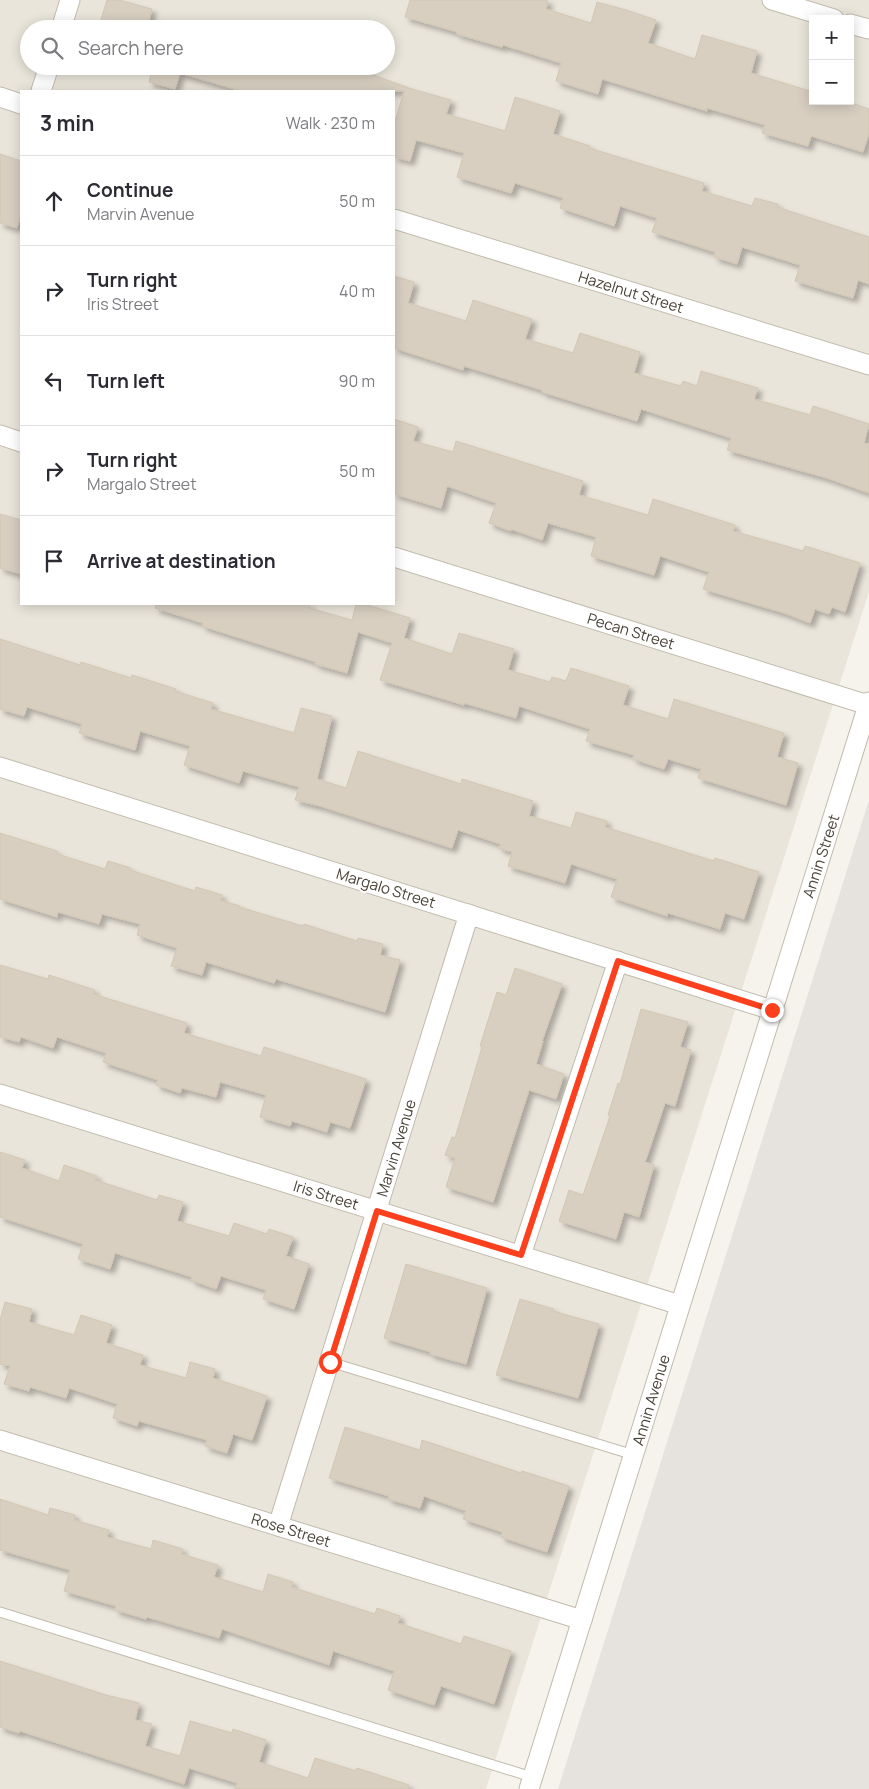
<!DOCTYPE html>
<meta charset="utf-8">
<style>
:root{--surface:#fff;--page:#f7f7f7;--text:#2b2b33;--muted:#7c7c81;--line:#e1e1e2}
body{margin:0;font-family:Manrope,sans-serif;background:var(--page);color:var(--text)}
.controls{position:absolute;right:15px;top:15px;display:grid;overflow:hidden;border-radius:0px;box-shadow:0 2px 12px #0003}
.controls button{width:45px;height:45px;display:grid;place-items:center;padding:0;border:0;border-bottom:1px solid var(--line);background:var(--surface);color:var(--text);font:25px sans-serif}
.stop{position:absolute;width:15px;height:15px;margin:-11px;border:4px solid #fc3f1d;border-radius:50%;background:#fff}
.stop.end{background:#fc3f1d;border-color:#fff;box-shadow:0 1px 5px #0008}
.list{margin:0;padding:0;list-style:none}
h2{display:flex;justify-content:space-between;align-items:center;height:65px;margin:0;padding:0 20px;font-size:21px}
h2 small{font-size:16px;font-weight:400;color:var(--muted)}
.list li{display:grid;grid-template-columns:32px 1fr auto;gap:15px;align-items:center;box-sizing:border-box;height:90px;padding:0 20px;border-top:1px solid var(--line)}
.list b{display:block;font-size:19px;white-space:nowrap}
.list p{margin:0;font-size:16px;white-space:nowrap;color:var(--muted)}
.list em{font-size:16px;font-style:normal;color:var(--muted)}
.icon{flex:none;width:28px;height:28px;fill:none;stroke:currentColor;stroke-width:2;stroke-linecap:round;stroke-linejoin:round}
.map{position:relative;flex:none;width:869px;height:1789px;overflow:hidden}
.search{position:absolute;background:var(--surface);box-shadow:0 2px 12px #0003;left:20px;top:20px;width:375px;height:55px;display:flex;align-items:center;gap:12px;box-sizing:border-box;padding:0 18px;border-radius:28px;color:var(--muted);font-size:19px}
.panel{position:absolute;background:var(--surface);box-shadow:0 2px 12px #0003;left:20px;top:90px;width:375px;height:515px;border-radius:0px}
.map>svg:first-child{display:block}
</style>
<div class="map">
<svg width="869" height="1789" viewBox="0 0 869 1789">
<defs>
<filter id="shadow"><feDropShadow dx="4.5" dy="4.5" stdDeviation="2.5" flood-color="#0004"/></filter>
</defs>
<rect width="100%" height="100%" fill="#f6f3ec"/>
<path fill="#eae5da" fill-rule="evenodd" d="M 0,0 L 869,0 L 869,592 L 486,1789 L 0,1789 ZM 813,19 L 850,19 L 850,101 L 813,101 ZM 29,29 L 386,29 L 386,66 L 29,66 ZM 21,91 L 394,91 L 394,604 L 21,604 Z"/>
<path fill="#e6e2dd" d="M 869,800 L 869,1789 L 558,1789 Z"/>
<g fill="#d8cfc1" stroke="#d3c7b4" filter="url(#shadow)">
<path d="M 107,0 L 120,0 L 152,9 L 147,29 L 98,29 Z"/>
<path d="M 410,0 L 548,0 L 546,9 L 591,23 L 597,2 L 626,10 L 656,20 L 648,43 L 695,59 L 702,35 L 757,51 L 751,73 L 813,92 L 813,101 L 846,101 L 869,109 L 869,133 L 863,152 L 811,136 L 808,146 L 762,133 L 765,125 L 707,108 L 707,111 L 602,79 L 598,94 L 556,81 L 561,63 L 503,45 L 502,47 L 457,34 L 457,32 L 405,17 Z"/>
<path d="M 153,66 L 328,66 L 343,71 L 345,66 L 348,66 L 412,89 L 451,100 L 446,114 L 505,131 L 515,97 L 560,111 L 553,134 L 590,146 L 589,148 L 704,183 L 702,191 L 752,206 L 755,198 L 778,204 L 777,207 L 869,237 L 869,284 L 858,280 L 853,298 L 795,281 L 800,265 L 742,247 L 737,264 L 714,257 L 715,252 L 652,232 L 657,218 L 620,206 L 614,226 L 560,208 L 563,198 L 515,183 L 511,193 L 457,177 L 464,153 L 416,140 L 410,161 L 394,157 L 394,125 L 404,91 L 241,91 L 180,73 L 175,89 L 149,82 Z"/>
<path d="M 0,154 L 21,161 L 21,214 L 17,228 L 0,223 Z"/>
<path d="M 394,276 L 414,282 L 408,303 L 466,321 L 473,300 L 532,319 L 525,339 L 573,353 L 580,333 L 640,352 L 634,373 L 681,386 L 683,381 L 697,386 L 701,371 L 758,388 L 754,399 L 810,415 L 813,406 L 869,424 L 864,443 L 869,444 L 869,493 L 827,478 L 727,450 L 731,438 L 641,409 L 637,421 L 542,392 L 542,390 L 464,366 L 463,370 L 394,348 Z"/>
<path d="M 394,419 L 418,427 L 413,441 L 453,452 L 456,441 L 583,481 L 579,495 L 648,515 L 653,499 L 735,525 L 733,531 L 803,551 L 805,546 L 860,563 L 845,612 L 832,607 L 829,614 L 815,609 L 810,623 L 784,613 L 703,589 L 709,572 L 660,556 L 654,575 L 591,556 L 596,537 L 548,523 L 542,540 L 511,529 L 511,531 L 489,523 L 496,503 L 447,486 L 441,508 L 394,494 Z"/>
<path d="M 0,514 L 21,520 L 21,574 L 0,568 Z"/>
<path d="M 156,604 L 310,604 L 309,608 L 352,620 L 356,604 L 364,604 L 410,618 L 404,638 L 452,654 L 459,633 L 514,649 L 508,670 L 550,682 L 552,677 L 566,681 L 571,668 L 629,686 L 623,705 L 668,719 L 674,699 L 784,733 L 777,757 L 798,763 L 786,805 L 698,778 L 701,769 L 668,759 L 664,769 L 633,759 L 634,755 L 586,741 L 590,729 L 519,706 L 516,718 L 464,703 L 464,705 L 380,680 L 392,643 L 358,632 L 347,673 L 315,664 L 316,662 L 202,626 L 203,623 L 155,608 Z"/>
<path d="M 0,639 L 80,665 L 81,662 L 131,678 L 132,675 L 176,689 L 175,691 L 213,703 L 211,709 L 294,733 L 301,708 L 332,716 L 317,779 L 346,788 L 358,751 L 461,784 L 462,779 L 533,801 L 529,816 L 571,828 L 576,812 L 607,821 L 605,827 L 714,861 L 715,858 L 759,872 L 744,919 L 725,913 L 720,929 L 668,913 L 667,916 L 611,897 L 617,879 L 571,864 L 565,883 L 508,866 L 512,852 L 499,848 L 500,844 L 458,830 L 452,848 L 320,806 L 295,800 L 299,787 L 243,771 L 239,783 L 184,765 L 190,746 L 140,731 L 135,750 L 79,733 L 82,724 L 27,707 L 24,716 L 0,709 Z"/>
<path d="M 0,833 L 57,851 L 57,854 L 105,869 L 108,861 L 131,868 L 130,870 L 195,891 L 196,887 L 222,895 L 220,900 L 240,906 L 239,907 L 303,926 L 304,924 L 357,941 L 358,938 L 383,944 L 380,955 L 400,960 L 385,1012 L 276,979 L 274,983 L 206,962 L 202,975 L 171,966 L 177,948 L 137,935 L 140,924 L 102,914 L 99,924 L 58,912 L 57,917 L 0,899 Z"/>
<path d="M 0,965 L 48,979 L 49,975 L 95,990 L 93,994 L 187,1023 L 184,1033 L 261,1056 L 264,1047 L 366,1079 L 350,1128 L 330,1122 L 327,1132 L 292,1121 L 290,1126 L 260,1117 L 266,1095 L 220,1082 L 216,1097 L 182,1088 L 180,1093 L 156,1085 L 158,1080 L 103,1062 L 106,1053 L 57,1037 L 53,1048 L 21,1037 L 19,1042 L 0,1037 Z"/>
<path d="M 515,968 L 562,984 L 542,1041 L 543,1041 L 536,1064 L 564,1074 L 556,1099 L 529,1090 L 493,1202 L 446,1187 L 455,1158 L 445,1155 L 452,1137 L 455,1138 L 482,1047 L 480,1046 L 497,992 L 506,995 Z"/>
<path d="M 641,1009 L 688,1022 L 680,1047 L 691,1050 L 675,1106 L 665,1103 L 645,1162 L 654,1165 L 639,1217 L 624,1212 L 616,1239 L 559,1221 L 569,1190 L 583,1195 L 610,1116 L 608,1115 L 618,1083 L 620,1084 Z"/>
<path d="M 0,1152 L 25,1160 L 22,1168 L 59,1181 L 64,1165 L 97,1176 L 95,1180 L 157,1200 L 159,1195 L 183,1202 L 177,1221 L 229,1236 L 234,1223 L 267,1234 L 269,1229 L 293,1237 L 286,1256 L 309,1264 L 294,1309 L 263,1299 L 266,1290 L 221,1276 L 216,1289 L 191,1280 L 192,1277 L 115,1253 L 110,1269 L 78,1259 L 83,1244 L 0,1217 Z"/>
<path d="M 406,1264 L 487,1288 L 466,1364 L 430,1354 L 431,1352 L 384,1338 Z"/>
<path d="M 520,1299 L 554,1309 L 553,1311 L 599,1324 L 578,1398 L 496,1375 Z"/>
<path d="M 5,1302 L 32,1309 L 29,1322 L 74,1335 L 81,1315 L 112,1325 L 106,1343 L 143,1355 L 140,1365 L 186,1378 L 190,1362 L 215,1369 L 213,1378 L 267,1396 L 252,1440 L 233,1434 L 227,1453 L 205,1446 L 207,1440 L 139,1421 L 137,1426 L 113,1418 L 117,1404 L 69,1388 L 66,1398 L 30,1387 L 29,1391 L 4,1384 L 10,1366 L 0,1364 L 0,1320 Z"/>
<path d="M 345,1427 L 420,1450 L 422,1440 L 521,1473 L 522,1471 L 569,1486 L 547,1552 L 501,1537 L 502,1532 L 463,1519 L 466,1511 L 424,1496 L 420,1508 L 388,1499 L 389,1496 L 329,1478 Z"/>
<path d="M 0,1499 L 48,1515 L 50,1508 L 75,1515 L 74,1520 L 109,1530 L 107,1537 L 151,1549 L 153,1540 L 183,1549 L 181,1554 L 218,1565 L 214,1577 L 263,1592 L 268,1574 L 293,1582 L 291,1587 L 375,1614 L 377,1608 L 400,1616 L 398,1623 L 461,1644 L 464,1636 L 511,1651 L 494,1704 L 441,1686 L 434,1705 L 388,1690 L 394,1671 L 333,1651 L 329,1665 L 222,1629 L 219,1638 L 147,1617 L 146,1619 L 115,1610 L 116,1606 L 64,1591 L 70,1570 L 0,1550 Z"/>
<path d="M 0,1661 L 106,1695 L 139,1703 L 135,1720 L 152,1724 L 145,1746 L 180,1756 L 190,1721 L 232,1733 L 233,1729 L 266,1740 L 259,1762 L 308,1778 L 315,1758 L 356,1771 L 357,1768 L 409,1785 L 408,1789 L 235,1789 L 237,1783 L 189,1768 L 184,1784 L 20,1731 L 19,1733 L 0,1727 Z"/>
</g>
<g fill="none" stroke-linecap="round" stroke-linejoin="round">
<g stroke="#c2bbae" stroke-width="11">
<g id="service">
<path d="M 330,1362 L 634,1455"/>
<path d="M 0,1612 L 532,1777"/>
</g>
</g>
<g stroke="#c2bbae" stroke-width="21">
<g id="minor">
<path d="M 772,0 L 834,19"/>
<path d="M 850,24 L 869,29"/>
<path d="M 61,29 L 70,0"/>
<path d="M 41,91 L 49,66"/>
<path d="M 0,97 L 21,104"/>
<path d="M 394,219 L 869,365"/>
<path d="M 0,435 L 21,442"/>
<path d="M 394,557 L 868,705"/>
<path d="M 0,767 L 772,1010"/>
<path d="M 0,1094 L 680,1305"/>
<path d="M 521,1255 L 618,961"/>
<path d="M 0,1440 L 582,1620"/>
<path d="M 278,1526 L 469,914"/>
<path d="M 529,1789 L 869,702"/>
</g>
</g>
<use href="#service" stroke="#fff" stroke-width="9"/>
<use href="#minor" stroke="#fff" stroke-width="19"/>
</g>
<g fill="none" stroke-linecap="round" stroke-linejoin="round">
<path stroke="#fc3f1d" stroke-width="6" d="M 330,1362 L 377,1211 L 521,1255 L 618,961 L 772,1010"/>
</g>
<g text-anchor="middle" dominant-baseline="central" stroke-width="4" stroke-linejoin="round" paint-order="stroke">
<g font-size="15" fill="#4b4439" stroke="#fff">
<text transform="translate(631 292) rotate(17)">Hazelnut Street</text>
<text transform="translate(631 631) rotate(17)">Pecan Street</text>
<text transform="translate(821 856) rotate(-72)">Annin Street</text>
<text transform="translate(386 888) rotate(17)">Margalo Street</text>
<text transform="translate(396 1148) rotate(-73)">Marvin Avenue</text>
<text transform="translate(326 1195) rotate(17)">Iris Street</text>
<text transform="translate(651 1400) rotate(-73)">Annin Avenue</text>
<text transform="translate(291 1530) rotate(17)">Rose Street</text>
</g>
</g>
</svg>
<div class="controls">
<button>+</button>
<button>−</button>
</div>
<div class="stop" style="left:330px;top:1362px"></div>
<div class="stop end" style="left:772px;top:1010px"></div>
<div class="search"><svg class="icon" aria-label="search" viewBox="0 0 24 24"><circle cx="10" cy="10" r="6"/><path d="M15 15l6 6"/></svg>Search here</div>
<section class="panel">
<h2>3 min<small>Walk · 230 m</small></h2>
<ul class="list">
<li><svg class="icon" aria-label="ahead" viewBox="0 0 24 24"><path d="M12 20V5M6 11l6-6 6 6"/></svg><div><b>Continue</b><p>Marvin Avenue</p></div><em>50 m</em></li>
<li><svg class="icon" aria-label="right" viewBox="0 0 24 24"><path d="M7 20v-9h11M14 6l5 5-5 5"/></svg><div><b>Turn right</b><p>Iris Street</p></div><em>40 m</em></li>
<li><svg class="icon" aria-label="left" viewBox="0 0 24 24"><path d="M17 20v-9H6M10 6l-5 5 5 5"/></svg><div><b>Turn left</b></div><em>90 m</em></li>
<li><svg class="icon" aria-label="right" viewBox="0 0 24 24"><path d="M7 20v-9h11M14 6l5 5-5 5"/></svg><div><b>Turn right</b><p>Margalo Street</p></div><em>50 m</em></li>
<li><svg class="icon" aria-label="arrive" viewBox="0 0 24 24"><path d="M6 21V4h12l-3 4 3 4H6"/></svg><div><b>Arrive at destination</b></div></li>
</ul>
</section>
</div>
